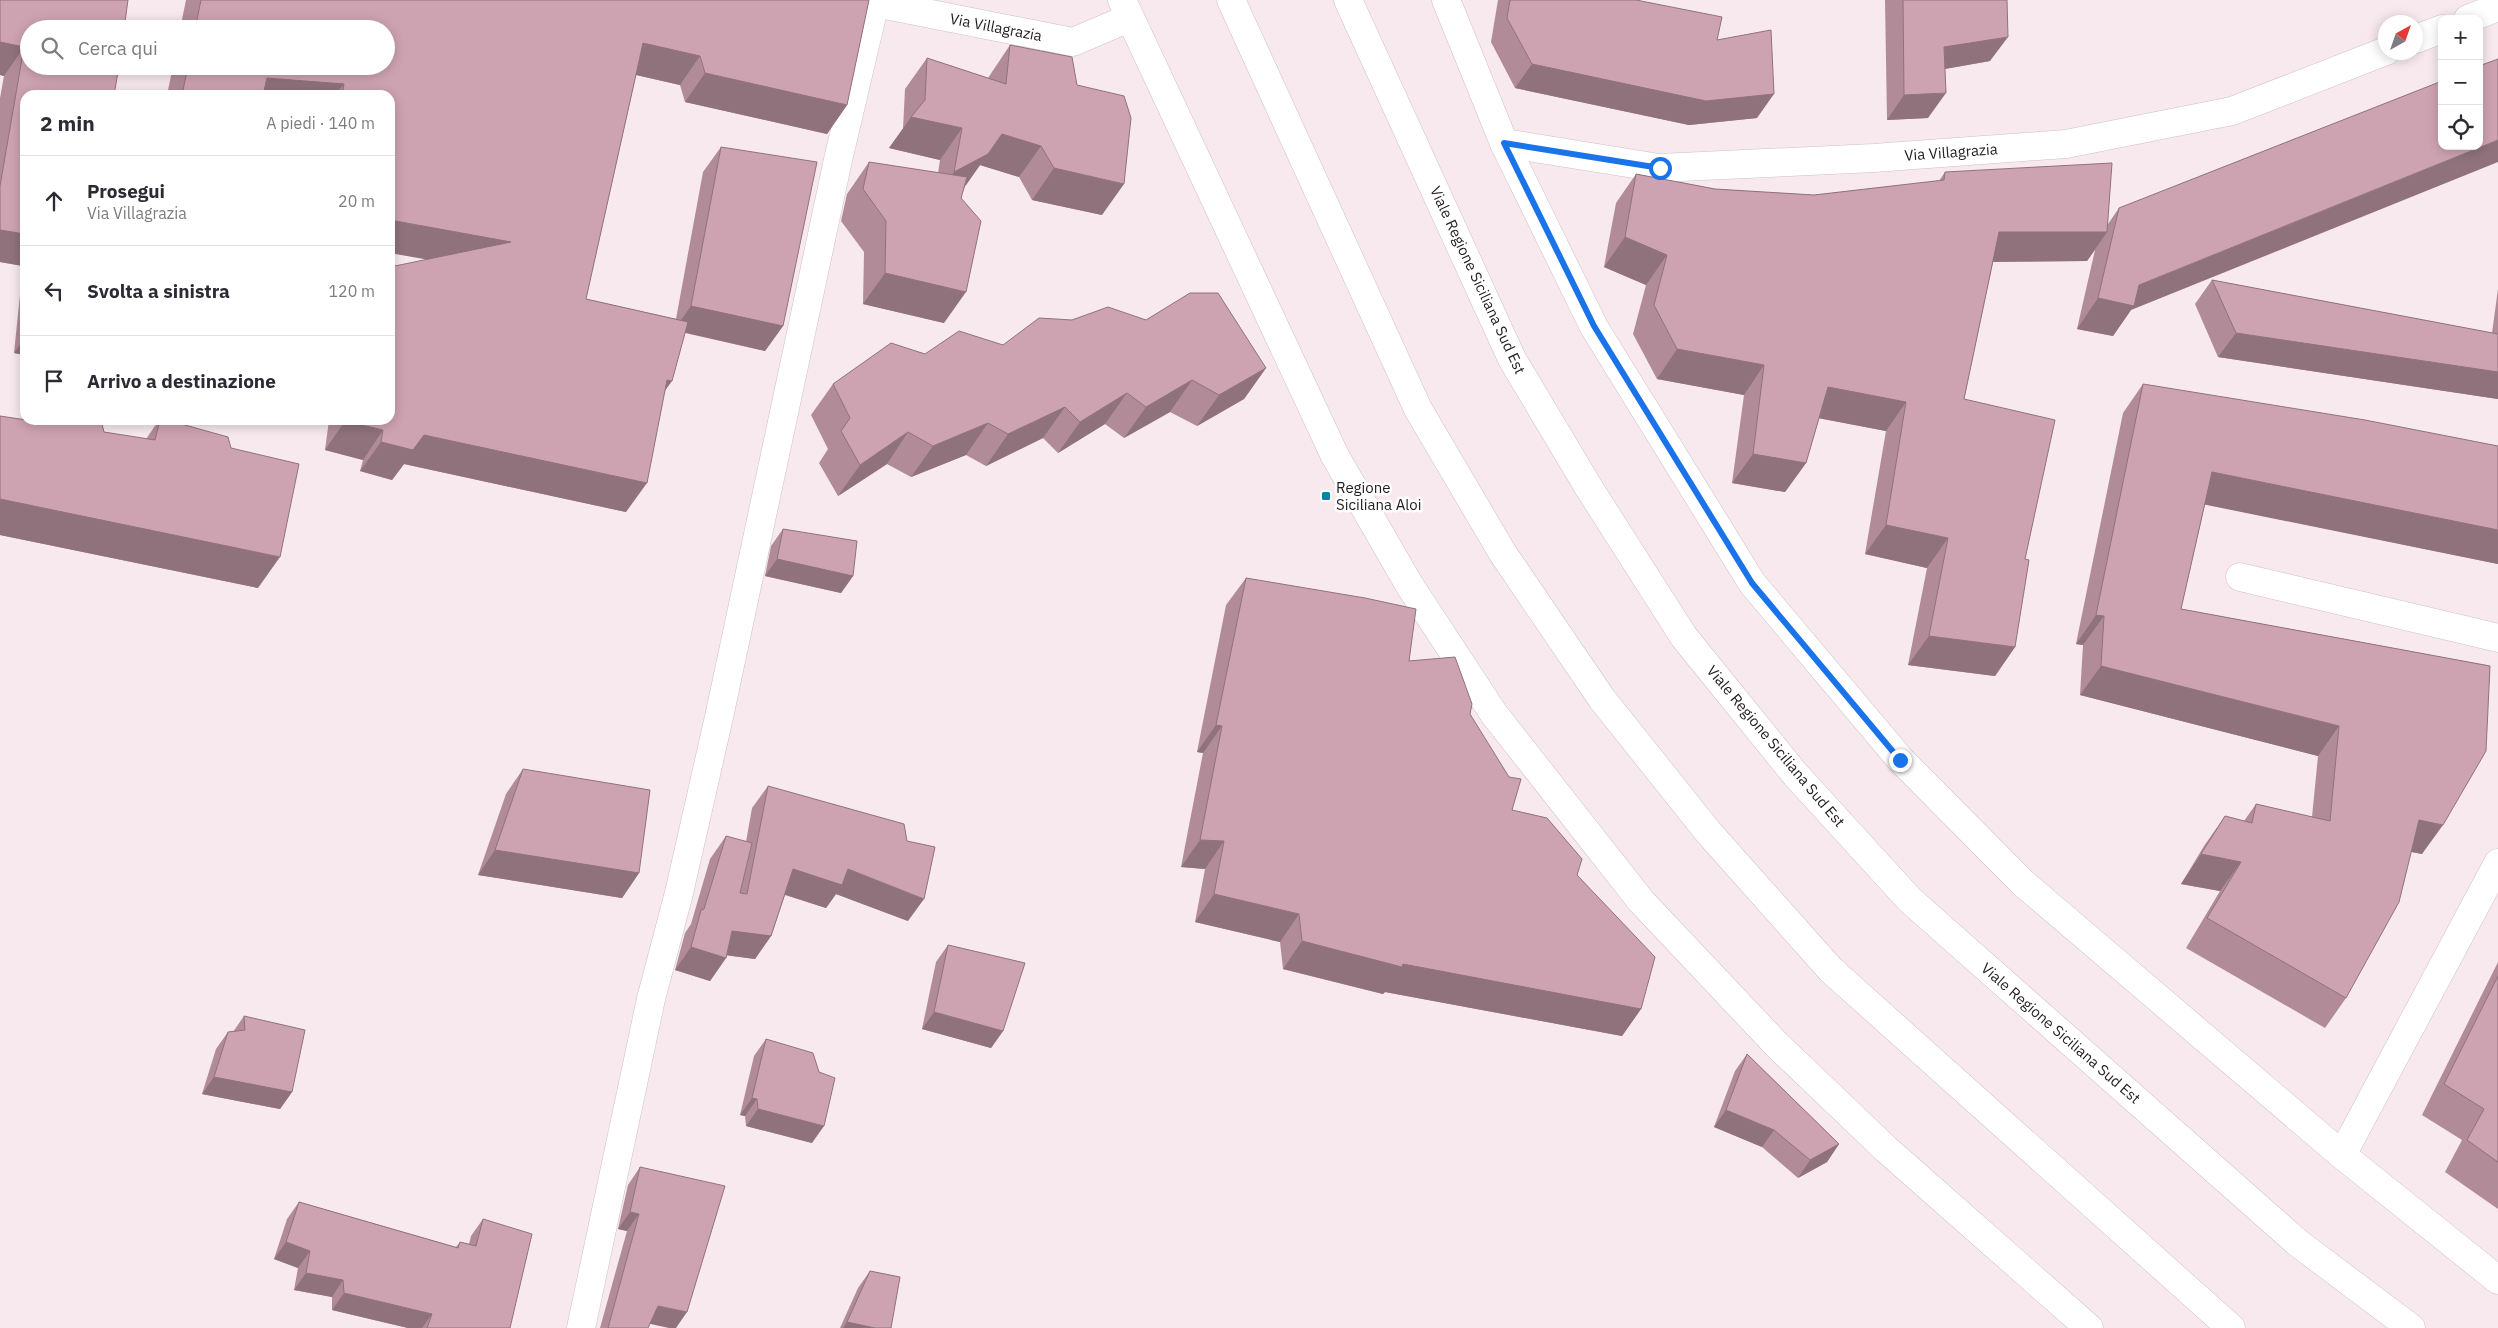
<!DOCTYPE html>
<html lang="it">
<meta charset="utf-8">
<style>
:root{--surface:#fff;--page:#f7f7f7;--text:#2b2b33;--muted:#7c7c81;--line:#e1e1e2}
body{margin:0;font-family:"IBM Plex Sans",sans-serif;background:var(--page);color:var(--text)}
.controls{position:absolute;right:15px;top:15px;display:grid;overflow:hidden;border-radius:10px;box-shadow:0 2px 12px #0003}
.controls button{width:45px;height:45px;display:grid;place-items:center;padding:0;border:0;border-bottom:1px solid var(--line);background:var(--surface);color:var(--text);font:25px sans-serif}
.compass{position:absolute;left:2378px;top:15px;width:45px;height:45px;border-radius:50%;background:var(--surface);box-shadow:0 2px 12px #0003;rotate:40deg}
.stop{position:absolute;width:15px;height:15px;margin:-11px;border:4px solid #1a73e8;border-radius:50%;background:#fff}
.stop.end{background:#1a73e8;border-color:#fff;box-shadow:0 1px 5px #0008}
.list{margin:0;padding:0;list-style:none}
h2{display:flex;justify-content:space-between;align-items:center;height:65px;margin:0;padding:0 20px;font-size:21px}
h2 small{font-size:16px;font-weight:400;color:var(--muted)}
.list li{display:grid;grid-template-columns:32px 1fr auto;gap:15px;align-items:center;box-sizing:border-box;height:90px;padding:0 20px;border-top:1px solid var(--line)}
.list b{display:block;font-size:19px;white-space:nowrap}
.list p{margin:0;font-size:16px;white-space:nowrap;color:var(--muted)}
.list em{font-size:16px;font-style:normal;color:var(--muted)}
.icon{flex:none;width:28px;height:28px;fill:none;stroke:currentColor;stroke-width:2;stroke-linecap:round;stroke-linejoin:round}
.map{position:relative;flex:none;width:2498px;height:1328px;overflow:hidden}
.search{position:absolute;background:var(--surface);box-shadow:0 2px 12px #0003;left:20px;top:20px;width:375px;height:55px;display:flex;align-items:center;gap:12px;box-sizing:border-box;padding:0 18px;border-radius:28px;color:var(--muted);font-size:19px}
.panel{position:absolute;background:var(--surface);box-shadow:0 2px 12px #0003;left:20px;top:90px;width:375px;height:335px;border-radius:15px}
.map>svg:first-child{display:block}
</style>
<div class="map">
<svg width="2498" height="1328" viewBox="0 0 2498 1328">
<rect width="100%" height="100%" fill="#f7e9ed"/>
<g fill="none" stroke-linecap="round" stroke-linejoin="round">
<g stroke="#cec1c4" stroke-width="29">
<g id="minor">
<path d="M 860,0 L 1073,42 L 1129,18"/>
<path d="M 2468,19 L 2498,7"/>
<path d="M 2416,39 L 2442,29"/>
<path d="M 1504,143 L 1659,168 L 1874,158 L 2066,144 L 2232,111 L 2386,51"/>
<path d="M 2240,577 L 2498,638"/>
<path d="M 2342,1155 L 2498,863"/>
<path d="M 581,1328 L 651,999 L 679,893 L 719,717 L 838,160 L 875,3"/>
</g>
</g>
<g stroke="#cec1c4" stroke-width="29">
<g id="tertiary">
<path d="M 1122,0 L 1335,456 L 1410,586 L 1494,714 L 1641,901 L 1777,1045 L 1886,1149 L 2089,1328"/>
<path d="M 1446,0 L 1504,143 L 1594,327 L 1752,583 L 1900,759 L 2023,883 L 2342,1155 L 2498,1280"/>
</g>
</g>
<g stroke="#cec1c4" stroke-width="29">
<g id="primary">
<path d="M 1231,0 L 1418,409 L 1502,552 L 1602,699 L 1709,833 L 1831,970 L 2231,1328"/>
<path d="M 1348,0 L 1512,359 L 1589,488 L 1684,637 L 1795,774 L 1910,900 L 2298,1243 L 2411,1328"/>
</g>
</g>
<use href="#minor" stroke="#fff" stroke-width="28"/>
<use href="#tertiary" stroke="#fff" stroke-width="28"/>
<use href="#primary" stroke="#fff" stroke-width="28"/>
</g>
<g fill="#b18c98">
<path d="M 0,0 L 114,95 L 25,95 L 25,355 L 14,353 L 23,266 L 0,262 L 0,98 L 4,76 L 0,75 Z"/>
<path d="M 186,0 L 869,0 L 847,105 L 827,134 L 685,102 L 680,85 L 636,75 L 586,299 L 676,319 L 703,172 L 721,147 L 783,326 L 765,351 L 685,333 L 665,390 L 626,512 L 404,464 L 392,480 L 360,471 L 363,460 L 325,450 L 329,420 L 390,420 L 427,259 L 390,95 L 167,95 L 173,66 L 386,66 L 386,29 L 180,29 Z"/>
<path d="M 1498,0 L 1636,0 L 1717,40 L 1757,118 L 1689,125 L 1515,88 L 1491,42 Z"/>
<path d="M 1885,0 L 2007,0 L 1990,61 L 1945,69 L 1928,118 L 1887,120 Z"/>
<path d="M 1010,45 L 1102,215 L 1032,200 L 1019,177 L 980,165 L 966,185 L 965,186 L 961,198 L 944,323 L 863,304 L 864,252 L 841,221 L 847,194 L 869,162 L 938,173 L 940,160 L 889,148 L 903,129 L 905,89 L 927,58 L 988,78 Z"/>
<path d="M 1945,172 L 2108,224 L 2119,208 L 2131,310 L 2113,336 L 2077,329 L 2095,250 L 2087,261 L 1993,262 L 1964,399 L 2025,559 L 2015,647 L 1995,676 L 1908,665 L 1927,568 L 1865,554 L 1886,431 L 1819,418 L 1806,463 L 1785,492 L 1732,483 L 1744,395 L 1657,379 L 1633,334 L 1646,285 L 1604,267 L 1616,203 L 1636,174 L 1715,189 L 1814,195 L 1939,181 Z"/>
<path d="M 2212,280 L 2492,333 L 2498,289 L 2498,399 L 2218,357 L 2195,304 Z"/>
<path d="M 1003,345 L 1266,368 L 1244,399 L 1197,426 L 1170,412 L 1124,438 L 1105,424 L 1058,453 L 1043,438 L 986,466 L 966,455 L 911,477 L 887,464 L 838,496 L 819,463 L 828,449 L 811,415 L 833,384 L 925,354 Z"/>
<path d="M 2143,384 L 2498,446 L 2498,564 L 2205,504 L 2181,609 L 2490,666 L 2422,854 L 2411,852 L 2346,998 L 2325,1028 L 2186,948 L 2220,891 L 2181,884 L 2204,846 L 2225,816 L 2244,821 L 2256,804 L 2312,817 L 2318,756 L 2080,695 L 2083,645 L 2076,644 L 2123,413 Z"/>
<path d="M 0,416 L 24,420 L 25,418 L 25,420 L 101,420 L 104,432 L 146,439 L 159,420 L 167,420 L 231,448 L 258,588 L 0,535 Z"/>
<path d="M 783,529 L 853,576 L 841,593 L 765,576 L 771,546 Z"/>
<path d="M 1246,578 L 1409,661 L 1470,714 L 1512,810 L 1577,875 L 1641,1009 L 1622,1036 L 1385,992 L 1383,994 L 1283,969 L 1280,942 L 1195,922 L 1205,869 L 1181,867 L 1203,753 L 1197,752 L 1226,605 Z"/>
<path d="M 523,769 L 639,873 L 622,898 L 478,875 L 506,794 Z"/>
<path d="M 768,786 L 908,921 L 836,894 L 826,908 L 785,895 L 771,936 L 755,959 L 727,955 L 726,958 L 710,981 L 675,970 L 685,933 L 691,924 L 710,859 L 726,836 L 746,842 L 752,808 Z"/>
<path d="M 948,945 L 1003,1031 L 991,1048 L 922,1029 L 936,962 Z"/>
<path d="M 2498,962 L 2498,1209 L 2445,1172 L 2462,1140 L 2422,1115 Z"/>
<path d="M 244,1016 L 292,1092 L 280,1109 L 202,1094 L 216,1049 L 228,1032 L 233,1032 Z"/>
<path d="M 766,1039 L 812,1143 L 746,1126 L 745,1116 L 740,1115 L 754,1056 Z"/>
<path d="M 1747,1054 L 1839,1144 L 1827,1162 L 1798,1178 L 1762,1147 L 1714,1127 L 1735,1071 Z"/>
<path d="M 640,1167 L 648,1328 L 600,1328 L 627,1231 L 618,1229 L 628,1185 Z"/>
<path d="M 299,1202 L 456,1247 L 460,1242 L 469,1244 L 471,1236 L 483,1219 L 510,1328 L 408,1328 L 332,1310 L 332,1297 L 294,1290 L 298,1268 L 274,1259 L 287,1219 Z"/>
<path d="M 870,1271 L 891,1328 L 840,1328 L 858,1288 Z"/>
</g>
<g fill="#90727c">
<path d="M 2008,37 L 1990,61 L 1927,72 L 1944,47 Z"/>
<path d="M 0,42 L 24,47 L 4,76 L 0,75 Z"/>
<path d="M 643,43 L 700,56 L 680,85 L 623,72 Z"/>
<path d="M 1532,64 L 1774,94 L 1757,118 L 1689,125 L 1515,88 Z"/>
<path d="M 705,73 L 847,105 L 827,134 L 685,102 Z"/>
<path d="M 267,78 L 344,84 L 335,95 L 255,95 Z"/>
<path d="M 1946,93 L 1928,118 L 1887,120 L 1904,95 Z"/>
<path d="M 911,117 L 962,128 L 940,160 L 889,148 Z"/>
<path d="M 1002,134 L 1041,146 L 1019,177 L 980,165 L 966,185 L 932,203 L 954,172 Z"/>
<path d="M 2498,140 L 2498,162 L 2131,310 L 2113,336 L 2077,329 L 2098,298 L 2139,285 Z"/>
<path d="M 1054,168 L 1124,184 L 1102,215 L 1032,200 Z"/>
<path d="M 390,220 L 511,242 L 491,271 L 390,253 Z"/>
<path d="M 0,230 L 25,234 L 25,263 L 23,266 L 0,262 Z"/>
<path d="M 1999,232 L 2107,232 L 2087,261 L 1979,262 Z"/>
<path d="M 1625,237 L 1667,255 L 1646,285 L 1604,267 Z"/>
<path d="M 885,273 L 966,292 L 944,323 L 863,304 Z"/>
<path d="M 691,306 L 783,326 L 765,351 L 674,330 Z"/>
<path d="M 2236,333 L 2498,372 L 2498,399 L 2218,357 Z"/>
<path d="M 25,338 L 25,355 L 14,353 Z"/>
<path d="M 1677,349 L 1764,365 L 1744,395 L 1657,379 Z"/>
<path d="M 1266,368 L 1244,399 L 1197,426 L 1219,395 Z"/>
<path d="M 667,380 L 672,381 L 651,410 Z"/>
<path d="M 1192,380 L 1170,412 L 1124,438 L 1146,407 Z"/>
<path d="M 1828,387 L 1906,402 L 1886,431 L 1807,416 Z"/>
<path d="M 1127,393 L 1105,424 L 1058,453 L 1080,422 Z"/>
<path d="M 1065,407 L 1043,438 L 986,466 L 1008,434 Z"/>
<path d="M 345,421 L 383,430 L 363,460 L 325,450 Z"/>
<path d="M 988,423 L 966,455 L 911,477 L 933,446 Z"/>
<path d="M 908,432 L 887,464 L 838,496 L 860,465 Z"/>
<path d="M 424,435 L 647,483 L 626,512 L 404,464 L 392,480 L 360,471 L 381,442 Z"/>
<path d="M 1753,454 L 1806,463 L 1785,492 L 1732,483 Z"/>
<path d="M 2212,472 L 2498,530 L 2498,564 L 2192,502 Z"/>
<path d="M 0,499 L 280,557 L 258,588 L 0,535 Z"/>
<path d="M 1886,525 L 1948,538 L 1927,568 L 1865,554 Z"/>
<path d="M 777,559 L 853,576 L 841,593 L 765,576 Z"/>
<path d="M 2096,615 L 2104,616 L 2083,645 L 2076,644 Z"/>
<path d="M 1929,636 L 2015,647 L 1995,676 L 1908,665 Z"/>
<path d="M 2101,666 L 2339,726 L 2318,756 L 2080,695 Z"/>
<path d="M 1216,725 L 1222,726 L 1203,753 L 1197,752 Z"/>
<path d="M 2419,820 L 2443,825 L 2422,854 L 2398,849 Z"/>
<path d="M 1200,840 L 1224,841 L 1205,869 L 1181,867 Z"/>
<path d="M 495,850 L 639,873 L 622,898 L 478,875 Z"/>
<path d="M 2201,854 L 2241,862 L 2220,891 L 2181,884 Z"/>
<path d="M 793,869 L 848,869 L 924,899 L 908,921 L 836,894 L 826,908 L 777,892 Z"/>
<path d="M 1214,894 L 1299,914 L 1280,942 L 1195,922 Z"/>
<path d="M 732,931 L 771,936 L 755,959 L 716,954 Z"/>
<path d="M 1302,941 L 1641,1009 L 1622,1036 L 1385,992 L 1383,994 L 1283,969 Z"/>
<path d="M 691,947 L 726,958 L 710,981 L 675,970 Z"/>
<path d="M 934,1012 L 1003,1031 L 991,1048 L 922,1029 Z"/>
<path d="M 214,1077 L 292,1092 L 280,1109 L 202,1094 Z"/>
<path d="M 752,1098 L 757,1099 L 745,1116 L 740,1115 Z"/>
<path d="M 758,1109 L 824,1126 L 812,1143 L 746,1126 Z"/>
<path d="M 1726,1110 L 1774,1130 L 1762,1147 L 1714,1127 Z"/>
<path d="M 1839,1144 L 1827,1162 L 1798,1178 L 1810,1160 Z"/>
<path d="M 630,1212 L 639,1214 L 627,1231 L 618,1229 Z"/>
<path d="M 286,1242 L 310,1251 L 298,1268 L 274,1259 Z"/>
<path d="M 306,1273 L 343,1280 L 332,1297 L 294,1290 Z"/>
<path d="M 344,1293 L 432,1314 L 422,1328 L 408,1328 L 332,1310 Z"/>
<path d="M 658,1306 L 687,1312 L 676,1328 L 669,1328 L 646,1323 Z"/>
<path d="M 847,1322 L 875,1328 L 843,1328 Z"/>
</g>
<g fill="#cea3b1" stroke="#90727c">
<path d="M 0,0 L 128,0 L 124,29 L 29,29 L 29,66 L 119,66 L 114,95 L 25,95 L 25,234 L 0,230 L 0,186 L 24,47 L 0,42 Z"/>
<path d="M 201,0 L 869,0 L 847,105 L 705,73 L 700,56 L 643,43 L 586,299 L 688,322 L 672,381 L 667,380 L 647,483 L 424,435 L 413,450 L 381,442 L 383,430 L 345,421 L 346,420 L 390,420 L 390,267 L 511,242 L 390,220 L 390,95 L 342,95 L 344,84 L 267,78 L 263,95 L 182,95 L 188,66 L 386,66 L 386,29 L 195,29 Z"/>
<path d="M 1510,0 L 1636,0 L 1722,17 L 1717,40 L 1771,30 L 1774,94 L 1706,101 L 1532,64 L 1507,18 Z"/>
<path d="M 1903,0 L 2007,0 L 2008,37 L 1944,47 L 1946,93 L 1904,95 Z"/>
<path d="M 1010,45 L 1072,57 L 1077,85 L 1124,96 L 1131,118 L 1124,184 L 1054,168 L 1041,146 L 1002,134 L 988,154 L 954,172 L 962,128 L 911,117 L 925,100 L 927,58 L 1006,84 Z"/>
<path d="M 2498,59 L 2498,140 L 2139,285 L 2134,306 L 2098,298 L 2119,208 L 2442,81 L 2442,146 L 2479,146 L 2479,66 Z"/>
<path d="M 721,147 L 817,162 L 783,326 L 691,306 Z"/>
<path d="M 869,162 L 967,177 L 961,198 L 981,221 L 966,292 L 885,273 L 886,221 L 863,189 Z"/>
<path d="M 2112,163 L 2107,232 L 1999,232 L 1964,399 L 2055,420 L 2025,559 L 2029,560 L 2015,647 L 1929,636 L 1948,538 L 1886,525 L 1906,402 L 1828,387 L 1806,463 L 1753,454 L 1764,365 L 1677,349 L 1654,305 L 1667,255 L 1625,237 L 1636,174 L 1715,189 L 1814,195 L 1944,180 L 1945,172 Z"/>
<path d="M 2212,280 L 2498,334 L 2498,372 L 2236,333 Z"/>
<path d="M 1190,293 L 1218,293 L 1266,368 L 1219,395 L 1192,380 L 1146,407 L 1127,393 L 1080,422 L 1065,407 L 1008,434 L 988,423 L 933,446 L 908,432 L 860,465 L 841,431 L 850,418 L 833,384 L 891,343 L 925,354 L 959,331 L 1003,345 L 1039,318 L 1072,320 L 1108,307 L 1146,320 Z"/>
<path d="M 2143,384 L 2365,420 L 2498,446 L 2498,530 L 2212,472 L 2181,609 L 2490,666 L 2486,751 L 2443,825 L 2419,820 L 2399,902 L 2346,998 L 2207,918 L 2241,862 L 2201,854 L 2225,816 L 2252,823 L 2256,804 L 2330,821 L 2339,726 L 2101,666 L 2104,616 L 2096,615 Z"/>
<path d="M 0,416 L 33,421 L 33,420 L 101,420 L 104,432 L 155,440 L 160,420 L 167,420 L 228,437 L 231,448 L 299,464 L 280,557 L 0,499 Z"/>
<path d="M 783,529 L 857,541 L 853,576 L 777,559 Z"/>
<path d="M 1246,578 L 1365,598 L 1416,609 L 1409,661 L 1455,657 L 1472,704 L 1470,714 L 1509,777 L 1521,779 L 1512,810 L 1547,818 L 1582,859 L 1577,875 L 1655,957 L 1641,1009 L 1403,964 L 1402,967 L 1302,941 L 1299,914 L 1214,894 L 1224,841 L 1200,840 L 1222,726 L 1216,725 Z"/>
<path d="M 523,769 L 650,790 L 639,873 L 495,850 Z"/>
<path d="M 768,786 L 904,824 L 907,841 L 935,847 L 924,899 L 848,869 L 842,885 L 793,869 L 771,936 L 732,931 L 726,958 L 691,947 L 701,910 L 704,909 L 726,836 L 752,843 L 740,893 L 747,894 Z"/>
<path d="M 948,945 L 1025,963 L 1003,1031 L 934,1012 Z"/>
<path d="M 2498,976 L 2498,1162 L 2467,1140 L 2484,1109 L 2444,1084 Z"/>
<path d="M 244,1016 L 305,1030 L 292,1092 L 214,1077 L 228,1032 L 245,1030 Z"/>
<path d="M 766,1039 L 813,1053 L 819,1072 L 835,1078 L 824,1126 L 758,1109 L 757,1099 L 752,1098 Z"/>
<path d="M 1747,1054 L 1839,1144 L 1810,1160 L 1774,1130 L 1726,1110 Z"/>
<path d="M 640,1167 L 725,1186 L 687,1312 L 658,1306 L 648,1328 L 608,1328 L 639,1214 L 630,1212 Z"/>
<path d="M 299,1202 L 458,1248 L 460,1242 L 476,1246 L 483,1219 L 532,1234 L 510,1328 L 427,1328 L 432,1314 L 344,1293 L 343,1280 L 306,1273 L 310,1251 L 286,1242 Z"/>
<path d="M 870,1271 L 900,1277 L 891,1328 L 875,1328 L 847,1322 Z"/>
</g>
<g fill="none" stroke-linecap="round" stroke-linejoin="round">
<path stroke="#1a73e8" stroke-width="6" d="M 1660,168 L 1504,143 L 1594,326 L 1752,583 L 1900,760"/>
</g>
<rect fill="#0084a7" stroke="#fff" stroke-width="2" x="1321" y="491" width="10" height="10" rx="2.5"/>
<g text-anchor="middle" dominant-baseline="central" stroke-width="5" stroke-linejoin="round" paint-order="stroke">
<g font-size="15" fill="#221d1e" stroke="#fff">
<text transform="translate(996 27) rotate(11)">Via Villagrazia</text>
<text transform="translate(1951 152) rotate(-4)">Via Villagrazia</text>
<text transform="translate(1478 280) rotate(65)">Viale Regione Siciliana Sud Est</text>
<text transform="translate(1776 746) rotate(50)">Viale Regione Siciliana Sud Est</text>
<text transform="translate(2061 1033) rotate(41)">Viale Regione Siciliana Sud Est</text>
</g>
<g font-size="15" fill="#221d1e" stroke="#fff" text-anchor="start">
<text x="1336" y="487">Regione<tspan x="1336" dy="17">Siciliana Aloi</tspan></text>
</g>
</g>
</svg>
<div class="controls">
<button>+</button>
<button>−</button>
<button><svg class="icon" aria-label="locate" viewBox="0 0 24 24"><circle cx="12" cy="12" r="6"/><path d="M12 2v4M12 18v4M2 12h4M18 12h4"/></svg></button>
</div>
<svg class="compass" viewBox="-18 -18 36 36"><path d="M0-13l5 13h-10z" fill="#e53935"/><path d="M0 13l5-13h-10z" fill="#7c7c81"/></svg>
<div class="stop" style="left:1660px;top:168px"></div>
<div class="stop end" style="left:1900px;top:760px"></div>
<div class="search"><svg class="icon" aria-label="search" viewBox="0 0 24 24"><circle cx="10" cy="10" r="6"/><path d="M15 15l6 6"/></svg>Cerca qui</div>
<section class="panel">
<h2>2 min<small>A piedi · 140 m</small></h2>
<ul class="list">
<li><svg class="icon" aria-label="ahead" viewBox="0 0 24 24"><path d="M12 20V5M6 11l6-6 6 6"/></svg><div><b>Prosegui</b><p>Via Villagrazia</p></div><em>20 m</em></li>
<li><svg class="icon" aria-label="left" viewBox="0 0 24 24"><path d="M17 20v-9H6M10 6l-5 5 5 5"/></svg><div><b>Svolta a sinistra</b></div><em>120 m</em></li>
<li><svg class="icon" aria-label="arrive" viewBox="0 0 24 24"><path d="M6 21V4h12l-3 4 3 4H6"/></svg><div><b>Arrivo a destinazione</b></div></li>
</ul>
</section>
</div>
